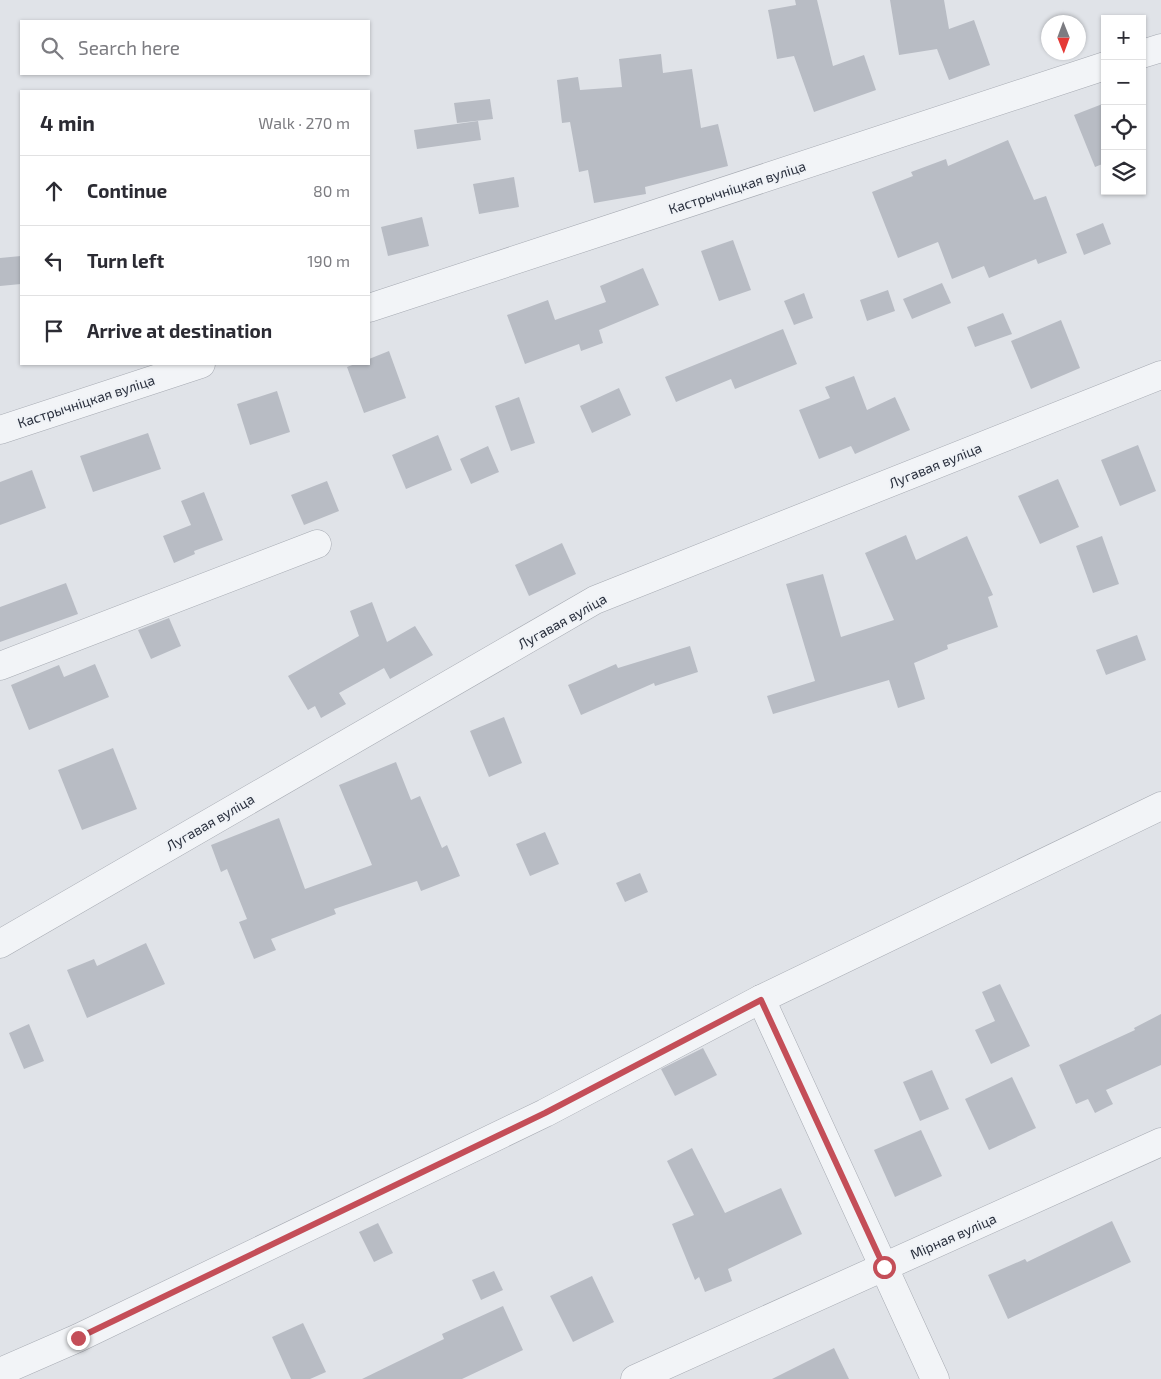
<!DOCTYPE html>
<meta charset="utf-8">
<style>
:root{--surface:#fff;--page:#f7f7f7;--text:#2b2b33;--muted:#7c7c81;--line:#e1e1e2}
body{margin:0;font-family:"Exo 2",sans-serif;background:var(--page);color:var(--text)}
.controls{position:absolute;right:15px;top:15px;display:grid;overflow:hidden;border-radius:0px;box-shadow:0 1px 4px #0004}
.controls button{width:45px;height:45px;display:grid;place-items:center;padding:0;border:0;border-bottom:1px solid var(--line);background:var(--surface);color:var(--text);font:25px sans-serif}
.compass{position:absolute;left:1041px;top:15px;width:45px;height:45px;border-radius:50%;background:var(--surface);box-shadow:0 1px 4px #0004;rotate:179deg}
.stop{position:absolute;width:15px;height:15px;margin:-11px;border:4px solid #c44e58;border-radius:50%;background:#fff}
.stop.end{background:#c44e58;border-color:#fff;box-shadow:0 1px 5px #0008}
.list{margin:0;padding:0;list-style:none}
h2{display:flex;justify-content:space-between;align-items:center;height:65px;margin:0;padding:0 20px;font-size:21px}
h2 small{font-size:16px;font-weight:400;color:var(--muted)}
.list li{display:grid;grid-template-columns:32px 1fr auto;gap:15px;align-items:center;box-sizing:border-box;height:70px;padding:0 20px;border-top:1px solid var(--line)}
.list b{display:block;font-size:19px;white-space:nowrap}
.list em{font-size:16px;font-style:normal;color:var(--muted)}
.icon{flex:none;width:28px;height:28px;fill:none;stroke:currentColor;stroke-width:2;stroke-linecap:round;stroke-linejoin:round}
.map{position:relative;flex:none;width:1161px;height:1379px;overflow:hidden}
.search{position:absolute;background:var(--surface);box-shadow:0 1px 4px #0004;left:20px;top:20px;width:350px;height:55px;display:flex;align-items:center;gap:12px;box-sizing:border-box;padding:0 18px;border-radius:0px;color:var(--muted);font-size:19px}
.panel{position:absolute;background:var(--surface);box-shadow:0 1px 4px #0004;left:20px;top:90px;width:350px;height:275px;border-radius:0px}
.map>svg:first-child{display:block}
</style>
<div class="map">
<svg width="1161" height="1379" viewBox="0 0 1161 1379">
<rect width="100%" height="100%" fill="#e0e3e8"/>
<g fill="#b8bcc4">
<path d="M 795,0 L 817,0 L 833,66 L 864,55 L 876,90 L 814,112 L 794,56 L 777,59 L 772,30 L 768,10 L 796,5 Z"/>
<path d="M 890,0 L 944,0 L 949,29 L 974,20 L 990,65 L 949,80 L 937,49 L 899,55 Z"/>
<path d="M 661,54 L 663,73 L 692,69 L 701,128 L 718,124 L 728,166 L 645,187 L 646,194 L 594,203 L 588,170 L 579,172 L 570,122 L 562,123 L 557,80 L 578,77 L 580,90 L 622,87 L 619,59 Z"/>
<path d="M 490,99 L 493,119 L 457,123 L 454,103 Z"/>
<path d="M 1105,103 L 1105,163 L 1095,167 L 1074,115 Z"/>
<path d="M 478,121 L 481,140 L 417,149 L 414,130 Z"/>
<path d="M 1008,140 L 1034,200 L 1046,196 L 1067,253 L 1038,264 L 1036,259 L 989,278 L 984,266 L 952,279 L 938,242 L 898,258 L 872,192 L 913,176 L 911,172 L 946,159 L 948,166 Z"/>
<path d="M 514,177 L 519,207 L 479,214 L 473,184 Z"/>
<path d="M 422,217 L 429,246 L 388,256 L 381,227 Z"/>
<path d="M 1103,223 L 1111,244 L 1084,255 L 1076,234 Z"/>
<path d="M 733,240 L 751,290 L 719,301 L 701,251 Z"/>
<path d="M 21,256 L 21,284 L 0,286 L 0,258 Z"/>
<path d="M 643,268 L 659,305 L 599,330 L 603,343 L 581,351 L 579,344 L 525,364 L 507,315 L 548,300 L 555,320 L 606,302 L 600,286 Z"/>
<path d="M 942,283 L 951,303 L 912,319 L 903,299 Z"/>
<path d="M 888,290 L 895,311 L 867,321 L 860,300 Z"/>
<path d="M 804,293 L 813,318 L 794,325 L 784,301 Z"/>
<path d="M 1003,313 L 1012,334 L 975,347 L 967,327 Z"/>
<path d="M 1061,320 L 1080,368 L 1031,389 L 1011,341 Z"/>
<path d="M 783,329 L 797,364 L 735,389 L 731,379 L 676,402 L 665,377 Z"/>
<path d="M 389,351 L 406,398 L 364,413 L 347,367 L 355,364 L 369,364 L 369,359 Z"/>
<path d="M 854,376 L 867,410 L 895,397 L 910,430 L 855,454 L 851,446 L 819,459 L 799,410 L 830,398 L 825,387 Z"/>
<path d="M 619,388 L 631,415 L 592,433 L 580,406 Z"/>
<path d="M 277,391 L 290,432 L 250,445 L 237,404 Z"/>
<path d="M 519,397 L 535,443 L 511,451 L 495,406 Z"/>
<path d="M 148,433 L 161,469 L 93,492 L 80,456 Z"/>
<path d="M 438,435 L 452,470 L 406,489 L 392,455 Z"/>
<path d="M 1138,445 L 1156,491 L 1120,506 L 1101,460 Z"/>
<path d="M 488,446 L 499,472 L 471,484 L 460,459 Z"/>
<path d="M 32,470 L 46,508 L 0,525 L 0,482 Z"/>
<path d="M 1058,479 L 1079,527 L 1040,544 L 1018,496 Z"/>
<path d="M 327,481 L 339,511 L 304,525 L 291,495 Z"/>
<path d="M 204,492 L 223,540 L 194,551 L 195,554 L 174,563 L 163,536 L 191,525 L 181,501 Z"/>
<path d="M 906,535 L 916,560 L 967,536 L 993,595 L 988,597 L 998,627 L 947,645 L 948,649 L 914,663 L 925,699 L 898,708 L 889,680 L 773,714 L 767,696 L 815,681 L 786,584 L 823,574 L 841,637 L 894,620 L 865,553 Z"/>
<path d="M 1102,536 L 1119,584 L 1093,593 L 1076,546 Z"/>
<path d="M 562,543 L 576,574 L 529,596 L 515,565 Z"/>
<path d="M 66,583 L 78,614 L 0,642 L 0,607 Z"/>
<path d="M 372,602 L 387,642 L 415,626 L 433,655 L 390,679 L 384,668 L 339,693 L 346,704 L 321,718 L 315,706 L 308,710 L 288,676 L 359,636 L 350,611 Z"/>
<path d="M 169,618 L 181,646 L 151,659 L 138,630 Z"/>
<path d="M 1137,635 L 1146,660 L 1106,675 L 1096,650 Z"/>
<path d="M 690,646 L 698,672 L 655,686 L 654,683 L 581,715 L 568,685 L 616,664 L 618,668 Z"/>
<path d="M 95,664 L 109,697 L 29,730 L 11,685 L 59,665 L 64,677 Z"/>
<path d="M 504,717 L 522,763 L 489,777 L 470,731 Z"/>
<path d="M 113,748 L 137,809 L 82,830 L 58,770 Z"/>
<path d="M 396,762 L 411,800 L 420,796 L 442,848 L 447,845 L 460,876 L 421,891 L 417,881 L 334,909 L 336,914 L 271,939 L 276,950 L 254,959 L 239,922 L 247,919 L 227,869 L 221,872 L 211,845 L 279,818 L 305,889 L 372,865 L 339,785 Z"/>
<path d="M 545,832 L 559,864 L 530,876 L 516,844 Z"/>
<path d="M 640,873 L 648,892 L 625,902 L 616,883 Z"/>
<path d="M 146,943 L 165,984 L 87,1018 L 67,970 L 94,959 L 97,966 Z"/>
<path d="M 1000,984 L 1030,1046 L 991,1064 L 975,1030 L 995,1021 L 982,992 Z"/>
<path d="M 1161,1014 L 1161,1065 L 1106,1090 L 1113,1104 L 1095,1113 L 1088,1099 L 1076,1104 L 1059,1065 L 1135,1030 L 1134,1028 Z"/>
<path d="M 29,1024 L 44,1061 L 24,1069 L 9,1033 Z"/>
<path d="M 703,1048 L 717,1075 L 675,1096 L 661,1069 Z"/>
<path d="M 932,1070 L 949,1109 L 920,1121 L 903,1082 Z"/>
<path d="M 1012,1077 L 1036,1128 L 989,1150 L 965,1099 Z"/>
<path d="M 921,1130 L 942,1176 L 895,1197 L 874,1150 Z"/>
<path d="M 692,1148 L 725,1213 L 781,1188 L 802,1234 L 728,1269 L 732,1281 L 705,1292 L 699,1277 L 695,1280 L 672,1224 L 694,1215 L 667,1161 Z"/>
<path d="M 1112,1221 L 1131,1262 L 1008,1319 L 988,1275 L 1025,1259 L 1027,1262 Z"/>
<path d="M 378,1223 L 393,1253 L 374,1262 L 359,1232 Z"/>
<path d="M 494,1271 L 503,1290 L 481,1300 L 472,1280 Z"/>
<path d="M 592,1276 L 614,1322 L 573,1342 L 550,1296 Z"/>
<path d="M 503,1306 L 523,1350 L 462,1379 L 362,1379 L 444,1339 L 442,1334 Z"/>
<path d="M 303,1323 L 326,1372 L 310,1379 L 291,1379 L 272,1337 Z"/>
<path d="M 834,1348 L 849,1379 L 772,1379 Z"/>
</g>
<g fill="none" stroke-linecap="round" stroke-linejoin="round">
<g stroke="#a6aab2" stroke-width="29">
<g id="minor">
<path d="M 1142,54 L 1161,48"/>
<path d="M 369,308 L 1105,66"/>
<path d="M 0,430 L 201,364"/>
<path d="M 0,666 L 317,544"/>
<path d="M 0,944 L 595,600 L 1161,375"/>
<path d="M 761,999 L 935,1379"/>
<path d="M 0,1372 L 78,1338 L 545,1113 L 761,999 L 1161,806"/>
<path d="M 635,1379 L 1161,1142"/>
</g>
</g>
<use href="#minor" stroke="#f2f4f7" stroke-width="28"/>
</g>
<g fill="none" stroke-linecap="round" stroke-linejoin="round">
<path stroke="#c44e58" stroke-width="6" d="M 78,1338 L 545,1113 L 761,1000 L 884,1267"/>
</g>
<g text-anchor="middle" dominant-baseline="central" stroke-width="4" stroke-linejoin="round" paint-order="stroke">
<g font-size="14" fill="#2a303e" stroke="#eff2f6">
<text transform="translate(737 187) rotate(-18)">Кастрычніцкая вуліца</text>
<text transform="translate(86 401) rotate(-18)">Кастрычніцкая вуліца</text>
<text transform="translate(935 465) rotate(-22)">Лугавая вуліца</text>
<text transform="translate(562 621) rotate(-29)">Лугавая вуліца</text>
<text transform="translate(210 822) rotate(-30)">Лугавая вуліца</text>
<text transform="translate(953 1236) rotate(-24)">Мірная вуліца</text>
</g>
</g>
</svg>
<div class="controls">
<button>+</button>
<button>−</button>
<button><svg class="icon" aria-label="locate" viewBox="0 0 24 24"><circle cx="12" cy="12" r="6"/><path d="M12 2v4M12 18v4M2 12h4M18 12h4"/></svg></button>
<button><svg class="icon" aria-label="layers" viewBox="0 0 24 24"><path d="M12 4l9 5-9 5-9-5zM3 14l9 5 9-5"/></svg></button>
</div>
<svg class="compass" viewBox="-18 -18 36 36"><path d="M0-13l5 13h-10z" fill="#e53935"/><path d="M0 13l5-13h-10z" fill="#7c7c81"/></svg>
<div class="stop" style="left:884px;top:1267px"></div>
<div class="stop end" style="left:78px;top:1338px"></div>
<div class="search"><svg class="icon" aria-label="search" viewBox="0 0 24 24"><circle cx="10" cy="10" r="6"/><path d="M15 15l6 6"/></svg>Search here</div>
<section class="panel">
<h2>4 min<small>Walk · 270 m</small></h2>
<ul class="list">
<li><svg class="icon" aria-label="ahead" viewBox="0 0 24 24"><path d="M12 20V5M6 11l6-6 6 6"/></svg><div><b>Continue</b></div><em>80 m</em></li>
<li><svg class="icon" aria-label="left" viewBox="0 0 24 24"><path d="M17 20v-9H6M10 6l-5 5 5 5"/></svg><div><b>Turn left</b></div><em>190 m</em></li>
<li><svg class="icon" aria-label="arrive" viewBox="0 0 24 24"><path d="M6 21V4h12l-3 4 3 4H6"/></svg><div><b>Arrive at destination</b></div></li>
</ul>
</section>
</div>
